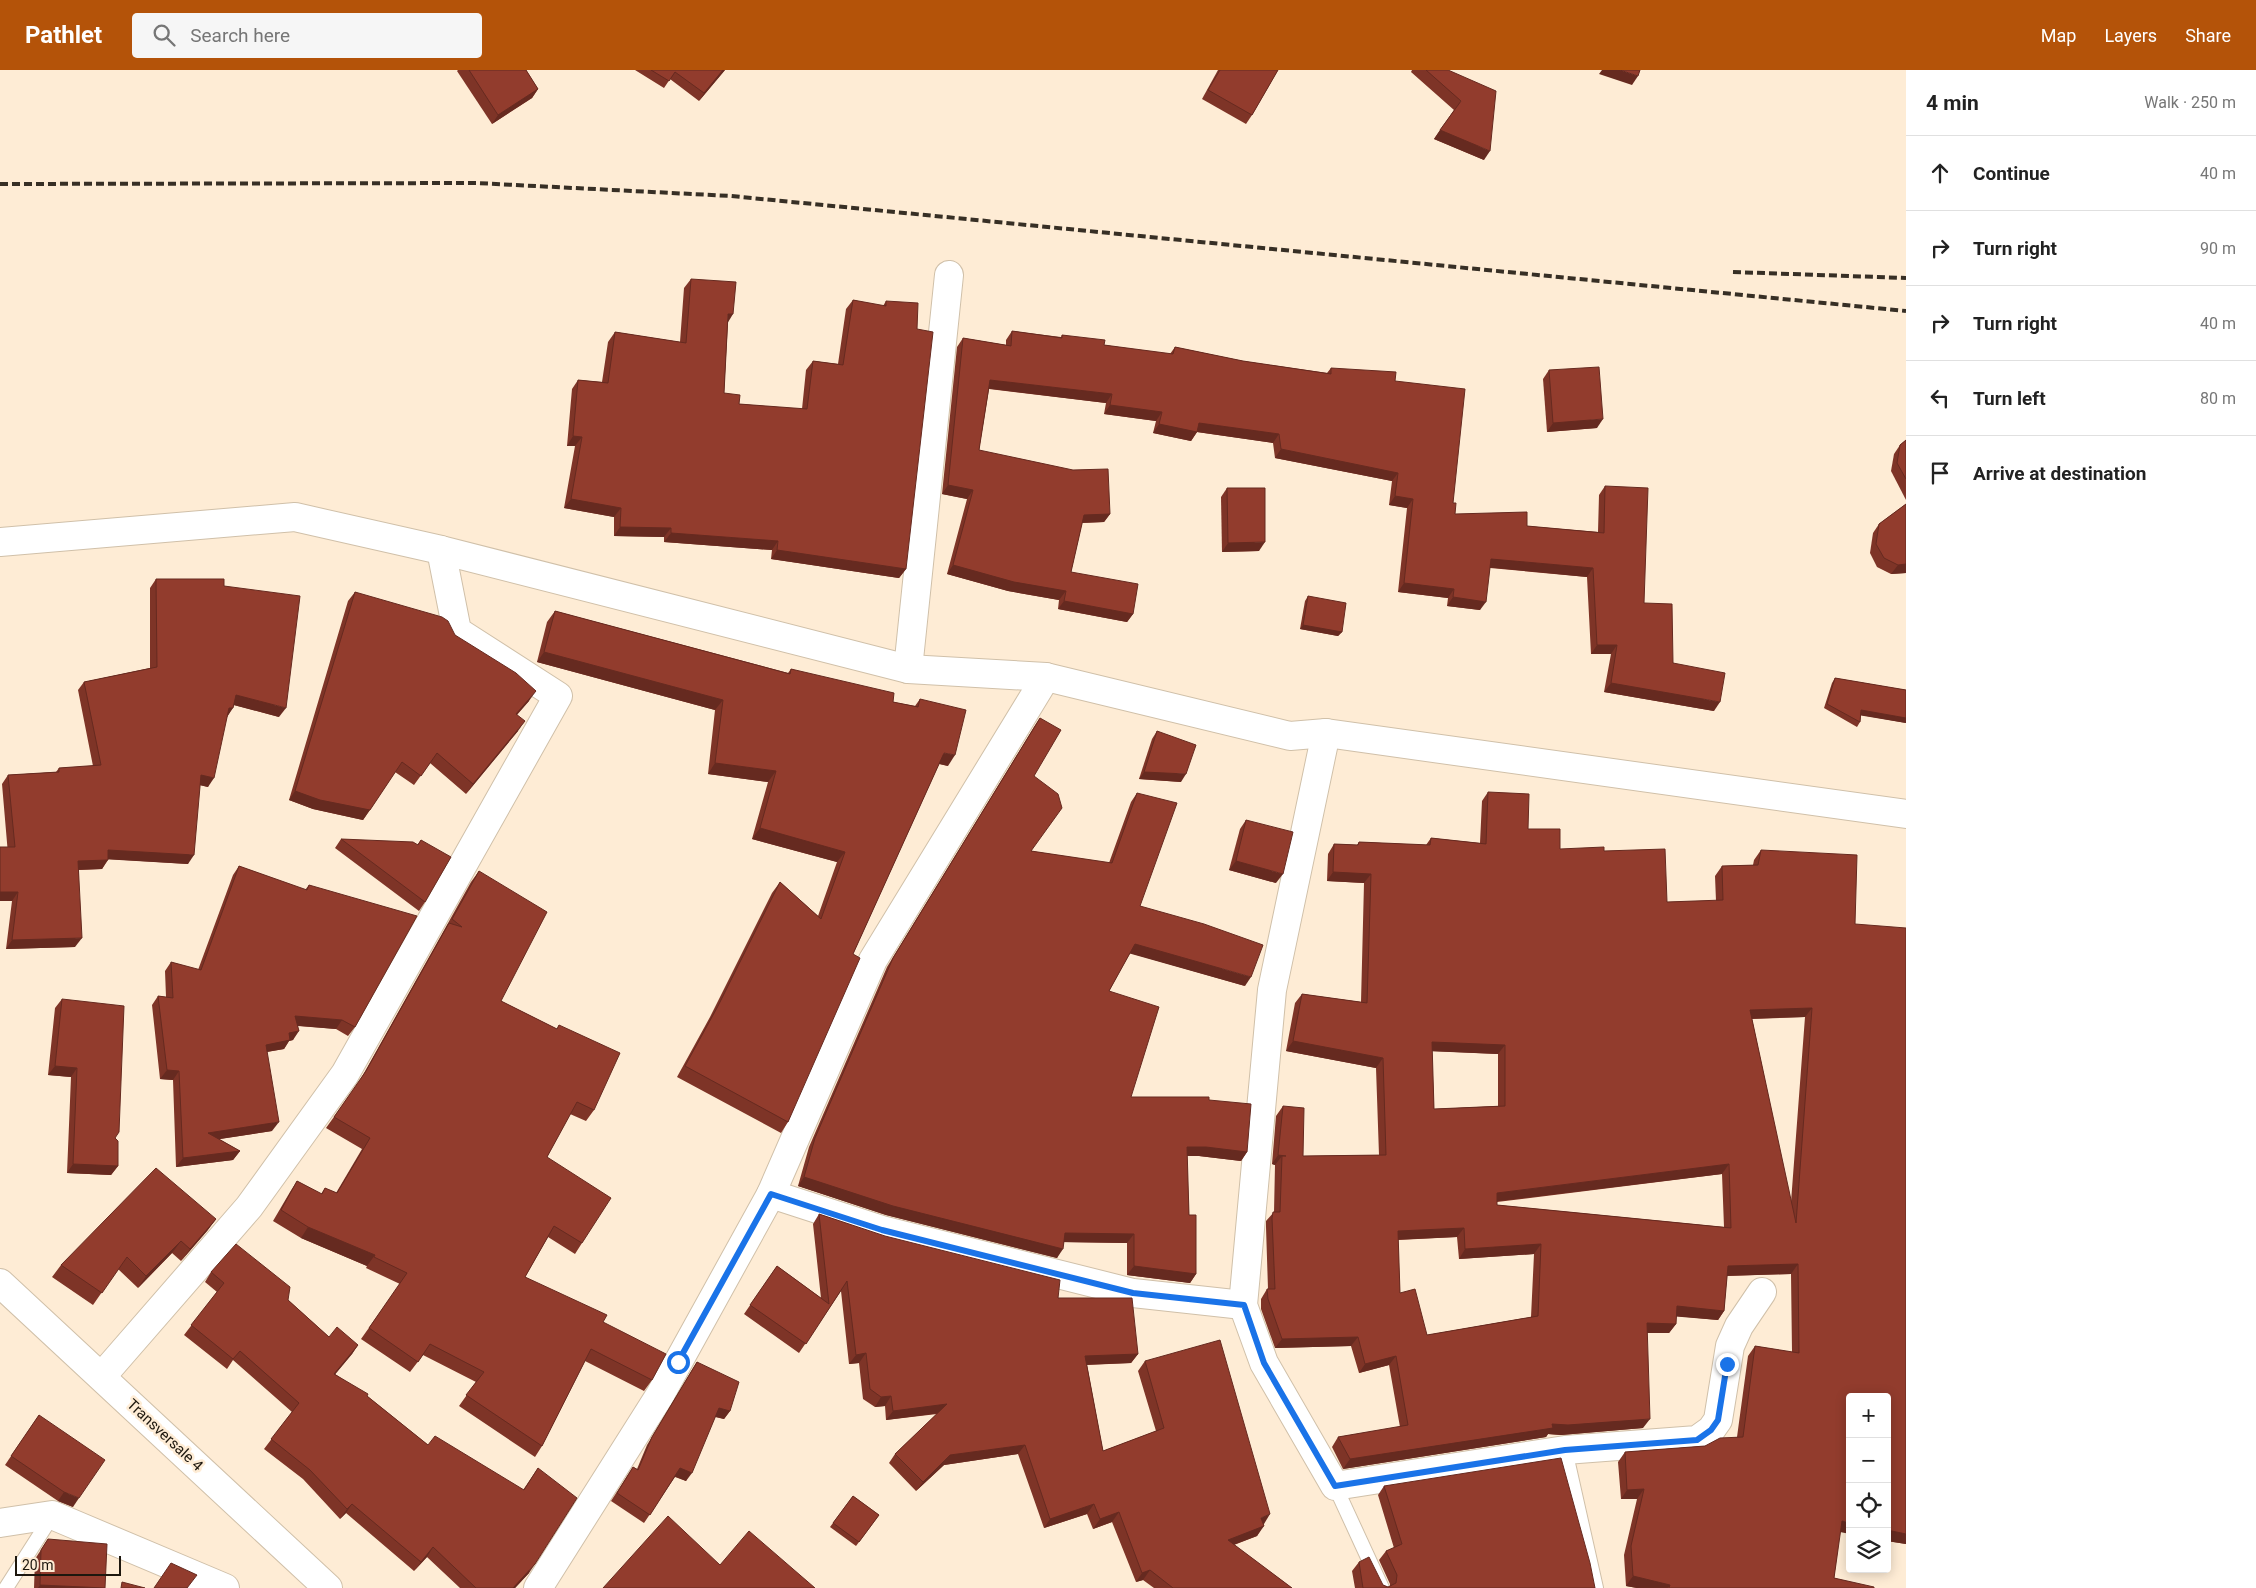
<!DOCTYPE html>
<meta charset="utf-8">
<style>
:root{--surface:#fff;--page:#f6f6f6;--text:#222;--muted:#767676;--line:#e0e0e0;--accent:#b45309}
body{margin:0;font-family:Roboto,sans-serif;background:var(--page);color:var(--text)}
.controls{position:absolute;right:15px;bottom:15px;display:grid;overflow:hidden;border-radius:5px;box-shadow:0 2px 12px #0003}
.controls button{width:45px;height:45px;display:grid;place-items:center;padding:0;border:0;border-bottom:1px solid var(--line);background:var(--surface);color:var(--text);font:25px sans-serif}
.scale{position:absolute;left:15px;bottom:12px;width:106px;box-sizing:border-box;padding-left:5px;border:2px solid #1d170e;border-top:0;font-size:14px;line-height:18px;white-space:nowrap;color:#1d170e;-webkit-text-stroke:4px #feecd5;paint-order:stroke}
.stop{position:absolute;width:15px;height:15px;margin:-11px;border:4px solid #1a73e8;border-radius:50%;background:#fff}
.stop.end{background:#1a73e8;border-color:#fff;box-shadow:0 1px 5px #0008}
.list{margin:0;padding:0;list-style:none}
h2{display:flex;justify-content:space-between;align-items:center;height:65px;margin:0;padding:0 20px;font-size:21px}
h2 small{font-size:16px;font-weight:400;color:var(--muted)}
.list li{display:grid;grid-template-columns:32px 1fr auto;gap:15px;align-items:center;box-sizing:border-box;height:75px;padding:0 20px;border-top:1px solid var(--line)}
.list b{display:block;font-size:19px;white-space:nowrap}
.list em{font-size:16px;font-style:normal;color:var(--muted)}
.icon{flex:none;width:28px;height:28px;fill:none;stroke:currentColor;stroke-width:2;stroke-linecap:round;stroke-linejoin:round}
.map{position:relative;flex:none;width:1906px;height:1518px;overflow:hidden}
header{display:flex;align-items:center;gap:30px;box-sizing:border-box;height:70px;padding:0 25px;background:var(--accent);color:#fff}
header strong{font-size:24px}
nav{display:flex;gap:28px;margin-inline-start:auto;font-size:18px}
.search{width:350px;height:45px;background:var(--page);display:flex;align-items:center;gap:12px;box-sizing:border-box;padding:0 18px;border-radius:5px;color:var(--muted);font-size:19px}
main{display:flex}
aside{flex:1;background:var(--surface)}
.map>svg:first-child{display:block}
</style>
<header>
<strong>Pathlet</strong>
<div class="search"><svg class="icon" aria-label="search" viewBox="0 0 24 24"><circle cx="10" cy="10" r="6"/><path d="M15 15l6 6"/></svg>Search here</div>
<nav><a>Map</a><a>Layers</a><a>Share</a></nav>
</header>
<main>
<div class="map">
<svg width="1906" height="1518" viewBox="0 0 1906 1518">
<rect width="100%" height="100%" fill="#feecd5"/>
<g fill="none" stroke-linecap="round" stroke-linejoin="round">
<g stroke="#d0c0a9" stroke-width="16">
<g id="lane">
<path d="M 1565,1380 L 1596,1518"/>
<path d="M 1335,1416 L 1382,1518"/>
<path d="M 6,1518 L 52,1446"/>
</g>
</g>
<g stroke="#d0c0a9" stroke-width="30">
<g id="street">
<path d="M 0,472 L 295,447 L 441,480 L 908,599 L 1046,607 L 1290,666 L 1326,663 L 1906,744"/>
<path d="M 908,599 L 949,205"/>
<path d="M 1326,663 L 1272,920 L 1243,1235 L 1264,1293 L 1335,1416 L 1565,1380 L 1697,1370 L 1711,1360 L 1718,1350 L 1730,1276 L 1739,1256 L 1762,1222"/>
<path d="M 771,1124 L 882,1160 L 1133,1223 L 1243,1235"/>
<path d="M 102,1306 L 249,1137 L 345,1004 L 558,626 L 457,561 L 441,480"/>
<path d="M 0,1453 L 52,1445 L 225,1518"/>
<path d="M 538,1518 L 660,1325 L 771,1124 L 873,890 L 1046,607"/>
</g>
</g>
<g stroke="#d0c0a9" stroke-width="30">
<path id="secondary" d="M 0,1213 L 328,1518"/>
</g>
<use href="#lane" stroke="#fff" stroke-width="14"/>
<use href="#street" stroke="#fff" stroke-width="28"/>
<use href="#secondary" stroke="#fff" stroke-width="28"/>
<g stroke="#372f25" stroke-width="4" stroke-dasharray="8 4" stroke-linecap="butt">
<path d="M 0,114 L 476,113 L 731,126 L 1906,241"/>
<path d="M 1733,202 L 1906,208"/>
</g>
</g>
<g fill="#7e3427" fill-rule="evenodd">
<path d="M 458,0 L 526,0 L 538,19 L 532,28 L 492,54 L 457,1 Z"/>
<path d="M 635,0 L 725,0 L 699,31 L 670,9 L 664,18 Z"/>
<path d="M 1218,0 L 1278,0 L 1252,45 L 1246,54 L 1202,29 Z"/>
<path d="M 1412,0 L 1448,0 L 1484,90 L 1434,69 L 1454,40 L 1411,2 Z"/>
<path d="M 691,209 L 728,252 L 724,323 L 739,334 L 802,339 L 806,300 L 813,291 L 838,294 L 846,239 L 853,230 L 883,236 L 886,231 L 906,499 L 899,508 L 771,489 L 772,480 L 664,472 L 664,467 L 614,466 L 614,447 L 564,438 L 575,376 L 567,376 L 572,319 L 578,310 L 602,312 L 608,272 L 615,262 L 680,272 L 684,218 Z"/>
<path d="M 1012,261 L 1061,267 L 1062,265 L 1104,275 L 1170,284 L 1175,277 L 1243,291 L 1327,303 L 1331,298 L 1395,311 L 1453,433 L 1455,444 L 1527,456 L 1598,462 L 1599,425 L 1605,416 L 1644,533 L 1673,593 L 1714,641 L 1604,622 L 1611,584 L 1591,584 L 1587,507 L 1490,498 L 1480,540 L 1447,536 L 1448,528 L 1398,522 L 1407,438 L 1389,435 L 1392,411 L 1275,388 L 1273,373 L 1197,362 L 1191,371 L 1153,363 L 1156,351 L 1104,344 L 1106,333 L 989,319 L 979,380 L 1110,444 L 1104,452 L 1082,453 L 1071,502 L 1133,544 L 1127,552 L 1058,539 L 1059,530 L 1008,521 L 947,504 L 967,429 L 942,424 L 957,277 L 963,268 L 1006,275 L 1006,270 Z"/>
<path d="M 1549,300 L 1597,358 L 1547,362 L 1543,309 Z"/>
<path d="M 1906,370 L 1906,430 L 1891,401 L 1894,384 L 1900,375 Z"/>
<path d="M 1227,418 L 1259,481 L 1222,482 L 1221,427 Z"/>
<path d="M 1906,434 L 1906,503 L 1891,504 L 1877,497 L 1870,483 L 1873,463 L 1879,454 Z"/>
<path d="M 156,509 L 224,516 L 279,647 L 234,635 L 227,647 L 208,717 L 200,715 L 188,794 L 108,789 L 102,799 L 79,800 L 75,877 L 6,879 L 12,831 L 2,714 L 8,705 L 56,702 L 59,698 L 93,696 L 78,620 L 84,612 L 150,598 L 150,518 Z"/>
<path d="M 355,522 L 455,565 L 529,631 L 517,645 L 518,661 L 466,724 L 430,693 L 414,715 L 395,702 L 363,750 L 313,739 L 289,730 L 348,531 Z"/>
<path d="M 1308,526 L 1342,562 L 1338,566 L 1300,559 L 1305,531 Z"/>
<path d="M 555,541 L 788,603 L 791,599 L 893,632 L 915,636 L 920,629 L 948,696 L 939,694 L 853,884 L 788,1052 L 781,1063 L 677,1007 L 710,947 L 772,823 L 780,812 L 818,846 L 837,792 L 752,769 L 768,712 L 708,704 L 715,640 L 537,592 L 547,552 Z"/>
<path d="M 1835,608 L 1906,620 L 1906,653 L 1861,645 L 1860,652 L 1857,657 L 1824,638 L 1832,613 Z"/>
<path d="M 1040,648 L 1034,706 L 1031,781 L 1109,793 L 1131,732 L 1137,723 L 1140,836 L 1245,916 L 1130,883 L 1109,921 L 1131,1027 L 1209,1030 L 1247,1082 L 1241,1091 L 1199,1086 L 1187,1086 L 1189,1145 L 1196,1204 L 1190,1213 L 1127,1205 L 1127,1173 L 1064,1172 L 1057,1188 L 886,1145 L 798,1116 L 809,1077 L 887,897 L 1034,657 Z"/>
<path d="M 1157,661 L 1181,712 L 1139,709 L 1152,669 Z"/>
<path d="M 1488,722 L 1528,759 L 1560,779 L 1604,781 L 1667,832 L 1716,831 L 1715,806 L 1722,796 L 1753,795 L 1754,790 L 1761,780 L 1855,854 L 1906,1474 L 1887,1471 L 1887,1327 L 1840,1462 L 1834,1508 L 1874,1518 L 1637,1518 L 1626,1516 L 1624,1485 L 1637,1429 L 1621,1429 L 1618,1392 L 1625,1382 L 1705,1376 L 1737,1367 L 1748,1286 L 1755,1276 L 1792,1282 L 1791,1204 L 1727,1206 L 1724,1241 L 1718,1250 L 1676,1246 L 1676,1254 L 1669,1263 L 1647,1263 L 1643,1358 L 1561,1365 L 1548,1364 L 1546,1367 L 1343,1399 L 1332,1377 L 1338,1367 L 1400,1357 L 1389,1295 L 1359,1303 L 1351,1276 L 1275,1278 L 1261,1239 L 1261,1229 L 1267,1219 L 1268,1219 L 1266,1157 L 1266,1151 L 1274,1142 L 1275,1095 L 1272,1094 L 1276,1046 L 1283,1036 L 1303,1086 L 1379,1085 L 1376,998 L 1286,981 L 1295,933 L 1302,924 L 1361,932 L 1364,813 L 1327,811 L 1328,784 L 1334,774 L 1357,775 L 1359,772 L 1426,775 L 1431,768 L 1480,773 L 1482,731 ZM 1805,947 L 1791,1132 L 1752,949 ZM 1432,981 L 1498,984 L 1498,1036 L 1434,1039 ZM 1722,1104 L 1724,1157 L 1497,1135 L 1497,1132 ZM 1457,1167 L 1459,1189 L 1534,1184 L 1531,1247 L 1427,1265 L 1400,1223 L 1398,1170 Z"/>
<path d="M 1246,750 L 1276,813 L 1229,800 L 1240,759 Z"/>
<path d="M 341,769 L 417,775 L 421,770 L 425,832 L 419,841 L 335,778 Z"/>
<path d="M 239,796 L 305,820 L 309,815 L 355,957 L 348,966 L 336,959 L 298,956 L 293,970 L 289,971 L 284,979 L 267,982 L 272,1061 L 219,1069 L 240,1081 L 233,1090 L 176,1097 L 173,1010 L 160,1009 L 152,935 L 158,926 L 166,927 L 165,901 L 171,892 L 198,900 L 233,805 Z"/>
<path d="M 479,801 L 501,931 L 557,959 L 559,955 L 594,1040 L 586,1051 L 570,1044 L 547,1087 L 582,1173 L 575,1184 L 548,1167 L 525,1207 L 603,1252 L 652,1310 L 644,1321 L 585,1291 L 542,1376 L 535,1387 L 459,1336 L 476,1312 L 423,1285 L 410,1302 L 361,1269 L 400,1214 L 366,1198 L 367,1196 L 301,1168 L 273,1151 L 290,1122 L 297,1111 L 321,1124 L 325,1118 L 336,1123 L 362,1079 L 326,1058 L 359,1012 L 471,812 Z"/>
<path d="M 62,929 L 118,1096 L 111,1105 L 67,1103 L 71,1007 L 48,1005 L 55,938 Z"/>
<path d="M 819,1144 L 1058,1228 L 1138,1284 L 1131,1293 L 1087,1295 L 1103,1381 L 1156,1361 L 1138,1301 L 1145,1291 L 1264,1454 L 1257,1466 L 1234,1475 L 1292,1518 L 1154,1518 L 1143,1510 L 1136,1512 L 1112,1452 L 1093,1459 L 1087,1444 L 1044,1458 L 1018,1384 L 944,1395 L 916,1421 L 889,1393 L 895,1384 L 937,1344 L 886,1350 L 885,1336 L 875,1337 L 863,1329 L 859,1293 L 849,1294 L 841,1221 L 799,1283 L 744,1244 L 777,1196 L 821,1228 L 813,1154 Z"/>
<path d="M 216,1149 L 207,1161 L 181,1191 L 172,1183 L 138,1218 L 118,1199 L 93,1235 L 52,1207 L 61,1195 Z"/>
<path d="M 211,1202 L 288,1230 L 329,1267 L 358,1275 L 352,1284 L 335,1304 L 367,1326 L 428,1375 L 523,1420 L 538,1398 L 529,1503 L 515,1518 L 460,1518 L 427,1487 L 414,1501 L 346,1443 L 340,1449 L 303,1409 L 264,1379 L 292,1342 L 233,1290 L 227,1299 L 184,1265 L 217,1222 L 205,1212 Z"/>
<path d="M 697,1292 L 730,1341 L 724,1349 L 715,1347 L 686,1411 L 675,1407 L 644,1453 L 611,1431 L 633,1397 L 637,1399 L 647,1375 L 692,1300 Z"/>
<path d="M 39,1345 L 73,1437 L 58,1431 L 5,1395 Z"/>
<path d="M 1384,1416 L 1595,1518 L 1355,1518 L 1352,1501 L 1359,1492 L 1383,1515 L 1388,1517 L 1390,1516 L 1390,1514 L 1379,1490 L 1386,1481 L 1394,1478 L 1378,1425 Z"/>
<path d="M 853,1426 L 879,1445 L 856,1476 L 830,1457 Z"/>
<path d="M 48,1469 L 105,1518 L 34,1518 L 35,1489 Z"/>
</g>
<g fill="#662a20">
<path d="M 723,0 L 725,0 L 699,31 L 704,23 Z"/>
<path d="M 1602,0 L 1620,0 L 1638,6 L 1632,15 L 1599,4 Z"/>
<path d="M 538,19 L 532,28 L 492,54 L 498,45 Z"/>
<path d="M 1440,60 L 1490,81 L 1484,90 L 1434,69 Z"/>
<path d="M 728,244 L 733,244 L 727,254 Z"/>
<path d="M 990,310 L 1112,324 L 1106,333 L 984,318 Z"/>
<path d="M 1110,335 L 1162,342 L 1156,351 L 1104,344 Z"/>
<path d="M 1603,349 L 1597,358 L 1547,362 L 1553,353 Z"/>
<path d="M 1199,353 L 1279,364 L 1273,373 L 1197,362 L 1191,371 L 1153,363 L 1159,354 Z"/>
<path d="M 573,366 L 582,367 L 575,376 L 567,376 Z"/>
<path d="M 1281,379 L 1398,403 L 1392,411 L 1275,388 Z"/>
<path d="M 948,415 L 973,420 L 967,429 L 942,424 Z"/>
<path d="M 1395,426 L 1413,429 L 1407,438 L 1389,435 Z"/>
<path d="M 571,429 L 621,438 L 614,447 L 564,438 Z"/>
<path d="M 1110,444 L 1104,452 L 1078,453 L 1084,445 Z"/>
<path d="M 620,457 L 671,458 L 664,467 L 614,466 Z"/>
<path d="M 671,463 L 778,471 L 772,480 L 664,472 Z"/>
<path d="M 1265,472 L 1259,481 L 1222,482 L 1228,473 Z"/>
<path d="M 777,480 L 906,499 L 899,508 L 771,489 Z"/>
<path d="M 1491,489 L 1593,498 L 1587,507 L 1485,497 Z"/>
<path d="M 1906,494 L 1906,503 L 1891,504 L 1898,495 Z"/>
<path d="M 953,495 L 1066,521 L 1059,530 L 1008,521 L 947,504 Z"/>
<path d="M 1404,513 L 1454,519 L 1448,528 L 1398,522 Z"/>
<path d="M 1453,527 L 1486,532 L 1480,540 L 1447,536 Z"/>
<path d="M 1064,531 L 1133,544 L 1127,552 L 1058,539 Z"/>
<path d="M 1303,555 L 1342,562 L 1338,566 L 1300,559 Z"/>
<path d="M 1597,575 L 1617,575 L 1611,584 L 1591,584 Z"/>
<path d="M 544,582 L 723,630 L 715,640 L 537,592 Z"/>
<path d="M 1611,613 L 1720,632 L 1714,641 L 1604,622 Z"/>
<path d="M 536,621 L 529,631 L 509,653 L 516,644 Z"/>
<path d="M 236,625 L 286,638 L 279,647 L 230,634 Z"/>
<path d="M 229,638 L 233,638 L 227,647 Z"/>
<path d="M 1861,640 L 1906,648 L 1906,653 L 1858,645 Z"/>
<path d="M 525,651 L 518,661 L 466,724 L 473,714 Z"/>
<path d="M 944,683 L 955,685 L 948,696 L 936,693 Z"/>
<path d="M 715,693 L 776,701 L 768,712 L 708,704 Z"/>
<path d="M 1144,702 L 1186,704 L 1181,712 L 1139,709 Z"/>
<path d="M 201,705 L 214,708 L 208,717 L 195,714 Z"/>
<path d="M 295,721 L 370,740 L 363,750 L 313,739 L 289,730 Z"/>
<path d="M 760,758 L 845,782 L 837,792 L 752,769 Z"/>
<path d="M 108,780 L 194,785 L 188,794 L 102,789 Z"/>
<path d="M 108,790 L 102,799 L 72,800 L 78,791 Z"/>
<path d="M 1236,791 L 1283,804 L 1276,813 L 1229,800 Z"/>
<path d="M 1333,802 L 1371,804 L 1364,813 L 1327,811 Z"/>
<path d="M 0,822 L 18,822 L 12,831 L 0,831 Z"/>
<path d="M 82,868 L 75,877 L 6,879 L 12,870 Z"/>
<path d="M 1135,874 L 1251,907 L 1245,916 L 1128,883 Z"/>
<path d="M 1812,938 L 1805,947 L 1743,949 L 1750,940 Z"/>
<path d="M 295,946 L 342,950 L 336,959 L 289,955 Z"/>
<path d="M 299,961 L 293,970 L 289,971 L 284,979 L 260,983 L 266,975 L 289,963 Z"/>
<path d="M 1293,971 L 1383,988 L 1376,998 L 1286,981 Z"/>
<path d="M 1432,972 L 1505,975 L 1498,984 L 1426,981 Z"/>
<path d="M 55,996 L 77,998 L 71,1007 L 48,1005 Z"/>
<path d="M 167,1000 L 179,1001 L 173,1010 L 160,1009 Z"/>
<path d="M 279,1052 L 272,1061 L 201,1072 L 208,1063 Z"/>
<path d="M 1187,1077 L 1206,1077 L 1247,1082 L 1241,1091 L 1199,1086 L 1181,1086 Z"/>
<path d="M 240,1081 L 233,1090 L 176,1097 L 183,1088 Z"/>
<path d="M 1278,1085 L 1286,1086 L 1282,1086 L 1275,1095 L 1272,1094 Z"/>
<path d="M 73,1094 L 118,1096 L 111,1105 L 67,1103 Z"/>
<path d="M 1729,1094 L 1722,1104 L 1491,1132 L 1497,1123 Z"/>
<path d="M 804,1107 L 1063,1179 L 1057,1188 L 886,1145 L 798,1116 Z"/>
<path d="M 216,1149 L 207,1161 L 181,1191 L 190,1179 Z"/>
<path d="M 308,1157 L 375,1185 L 367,1196 L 301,1168 Z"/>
<path d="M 1464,1158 L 1457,1167 L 1391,1170 L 1398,1161 Z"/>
<path d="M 1065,1163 L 1134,1164 L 1127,1173 L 1058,1172 Z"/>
<path d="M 181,1171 L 172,1183 L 138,1218 L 146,1206 Z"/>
<path d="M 1541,1174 L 1534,1184 L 1459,1189 L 1465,1179 Z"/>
<path d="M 1798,1194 L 1791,1204 L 1721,1206 L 1728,1196 Z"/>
<path d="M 1134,1196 L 1196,1204 L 1190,1213 L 1127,1205 Z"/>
<path d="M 1677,1236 L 1724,1241 L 1718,1250 L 1670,1246 Z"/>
<path d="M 1647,1253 L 1676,1254 L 1669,1263 L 1640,1263 Z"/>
<path d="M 1358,1267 L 1351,1276 L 1275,1278 L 1282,1269 Z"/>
<path d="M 358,1275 L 352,1284 L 328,1313 L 334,1304 Z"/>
<path d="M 866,1283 L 859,1293 L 849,1294 L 856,1285 Z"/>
<path d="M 1138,1284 L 1131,1293 L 1078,1295 L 1085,1286 Z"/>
<path d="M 1396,1286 L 1389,1295 L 1359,1303 L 1365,1294 Z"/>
<path d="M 891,1326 L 885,1336 L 875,1337 L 881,1327 Z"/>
<path d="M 947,1334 L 940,1343 L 886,1350 L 893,1341 Z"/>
<path d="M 719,1338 L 730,1341 L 724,1349 L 713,1346 Z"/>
<path d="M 1650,1349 L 1643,1358 L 1561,1365 L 1548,1364 L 1546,1367 L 1343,1399 L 1350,1389 L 1552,1354 Z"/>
<path d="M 1025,1375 L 1018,1384 L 944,1395 L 916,1421 L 923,1412 L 950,1385 Z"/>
<path d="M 680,1398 L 692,1403 L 686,1411 L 674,1406 Z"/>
<path d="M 1644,1419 L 1637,1429 L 1621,1429 L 1627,1420 Z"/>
<path d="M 64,1422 L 79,1428 L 73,1437 L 58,1431 Z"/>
<path d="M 352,1434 L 346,1443 L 340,1449 L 347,1439 Z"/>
<path d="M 1094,1434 L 1087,1444 L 1044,1458 L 1050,1449 Z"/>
<path d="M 1119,1442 L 1112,1452 L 1093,1459 L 1100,1449 Z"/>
<path d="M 1270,1444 L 1264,1454 L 1254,1457 L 1261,1448 Z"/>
<path d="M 1842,1451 L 1850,1453 L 1850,1464 L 1835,1461 Z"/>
<path d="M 1264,1456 L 1257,1466 L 1222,1479 L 1228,1470 Z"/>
<path d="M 1887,1460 L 1906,1464 L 1906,1474 L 1887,1471 Z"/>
<path d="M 433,1477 L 427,1487 L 414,1501 L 421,1492 Z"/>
<path d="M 535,1494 L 529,1503 L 515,1518 L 513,1518 Z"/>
<path d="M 1150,1500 L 1143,1510 L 1136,1512 L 1142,1503 Z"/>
<path d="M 1633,1506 L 1670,1515 L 1668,1518 L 1637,1518 L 1626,1516 Z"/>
<path d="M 40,1515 L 105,1518 L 38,1518 Z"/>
</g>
<g fill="#923c2d" stroke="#662a20" fill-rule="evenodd">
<path d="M 469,0 L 526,0 L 538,19 L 498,45 Z"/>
<path d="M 651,0 L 723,0 L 704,23 L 675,2 L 669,11 Z"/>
<path d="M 1220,0 L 1278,0 L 1252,45 L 1208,20 Z"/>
<path d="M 1426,0 L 1448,0 L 1496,21 L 1490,81 L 1440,60 L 1461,31 Z"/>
<path d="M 1620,0 L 1640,0 L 1638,6 Z"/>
<path d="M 691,209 L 736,212 L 733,244 L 728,244 L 724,323 L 740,325 L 739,334 L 807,339 L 813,291 L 843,295 L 853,230 L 886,236 L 886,231 L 918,233 L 917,259 L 933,262 L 906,499 L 777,480 L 778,471 L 671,463 L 671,458 L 620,457 L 621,438 L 571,429 L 582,367 L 573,366 L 578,310 L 608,313 L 615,262 L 686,273 Z"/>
<path d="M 1012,261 L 1062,268 L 1062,265 L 1105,270 L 1104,275 L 1173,284 L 1175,277 L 1243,291 L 1331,304 L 1331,298 L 1396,302 L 1395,311 L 1465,319 L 1453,433 L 1456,433 L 1455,444 L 1527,442 L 1527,456 L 1604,463 L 1605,416 L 1648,418 L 1644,533 L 1672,534 L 1673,593 L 1725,603 L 1720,632 L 1611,613 L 1617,575 L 1597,575 L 1593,498 L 1491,489 L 1486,532 L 1453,527 L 1454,519 L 1404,513 L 1413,429 L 1395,426 L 1398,403 L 1281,379 L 1279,364 L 1199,353 L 1197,362 L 1159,354 L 1162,342 L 1110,335 L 1112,324 L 990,310 L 979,380 L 1073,400 L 1108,399 L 1110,444 L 1084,445 L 1071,502 L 1138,514 L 1133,544 L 1064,531 L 1066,521 L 1014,512 L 953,495 L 973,420 L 948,415 L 963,268 L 1011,276 Z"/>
<path d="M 1599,297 L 1603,349 L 1553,353 L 1549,300 Z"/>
<path d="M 1906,370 L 1906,409 L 1897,393 L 1900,375 Z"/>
<path d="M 1227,418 L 1265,418 L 1265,472 L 1228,473 Z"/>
<path d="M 1906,434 L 1906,494 L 1898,495 L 1884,488 L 1876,474 L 1879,454 Z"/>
<path d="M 156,509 L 224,509 L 224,516 L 300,526 L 286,638 L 236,625 L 233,638 L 229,638 L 214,708 L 201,705 L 194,785 L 108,780 L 108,790 L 78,791 L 82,868 L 12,870 L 18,822 L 0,822 L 0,777 L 15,777 L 8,705 L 59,702 L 59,698 L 101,695 L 84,612 L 157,597 Z"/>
<path d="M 355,522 L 442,547 L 448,551 L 455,565 L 516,603 L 536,621 L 516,644 L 525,651 L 473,714 L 437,683 L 421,706 L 402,692 L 370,740 L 320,730 L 295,721 Z"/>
<path d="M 1308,526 L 1346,533 L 1342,562 L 1303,555 Z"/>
<path d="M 555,541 L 790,604 L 791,599 L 894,623 L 893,632 L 918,637 L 920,629 L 966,640 L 955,685 L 944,683 L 853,884 L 860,888 L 788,1052 L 685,996 L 718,936 L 780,812 L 821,849 L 845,782 L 760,758 L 776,701 L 715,693 L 723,630 L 544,582 Z"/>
<path d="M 1835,608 L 1906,620 L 1906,648 L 1861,640 L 1860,652 L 1827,634 Z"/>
<path d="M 1040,648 L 1061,660 L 1034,706 L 1058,724 L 1062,738 L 1031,781 L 1112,793 L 1137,723 L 1177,733 L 1140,836 L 1204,854 L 1263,875 L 1251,907 L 1135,874 L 1109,921 L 1159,937 L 1131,1027 L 1209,1027 L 1209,1030 L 1251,1034 L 1247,1082 L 1206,1077 L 1187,1077 L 1189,1145 L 1196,1145 L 1196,1204 L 1134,1196 L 1134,1164 L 1065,1163 L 1063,1179 L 893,1136 L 804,1107 L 815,1068 L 893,888 Z"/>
<path d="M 1157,661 L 1196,675 L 1186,704 L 1144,702 Z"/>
<path d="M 1488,722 L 1529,724 L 1528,759 L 1560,759 L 1560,779 L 1604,777 L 1604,781 L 1665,779 L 1667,832 L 1723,830 L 1722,796 L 1758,795 L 1761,780 L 1857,785 L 1855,854 L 1906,858 L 1906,1464 L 1887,1460 L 1887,1327 L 1850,1327 L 1850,1453 L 1842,1451 L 1834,1508 L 1874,1517 L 1874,1518 L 1669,1518 L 1670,1515 L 1633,1506 L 1631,1476 L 1644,1419 L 1627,1420 L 1625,1382 L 1705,1376 L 1720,1368 L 1743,1367 L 1755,1276 L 1799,1283 L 1798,1194 L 1728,1196 L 1724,1241 L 1677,1236 L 1676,1254 L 1647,1253 L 1650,1349 L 1568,1355 L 1552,1354 L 1553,1358 L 1350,1389 L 1338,1367 L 1408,1355 L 1396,1286 L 1365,1294 L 1358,1267 L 1282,1269 L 1268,1229 L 1267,1219 L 1275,1219 L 1272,1148 L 1273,1142 L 1280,1142 L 1282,1086 L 1286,1086 L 1278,1085 L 1283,1036 L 1304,1038 L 1303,1086 L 1386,1085 L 1383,988 L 1293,971 L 1302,924 L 1367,933 L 1371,804 L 1333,802 L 1334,774 L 1358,775 L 1359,772 L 1430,775 L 1431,768 L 1486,774 ZM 1812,938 L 1796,1153 L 1750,940 ZM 1432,972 L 1505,975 L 1505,1036 L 1434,1039 ZM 1729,1094 L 1731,1158 L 1497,1135 L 1497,1123 ZM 1464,1158 L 1465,1179 L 1541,1174 L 1538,1246 L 1427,1265 L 1415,1219 L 1400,1223 L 1398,1161 Z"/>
<path d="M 1246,750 L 1293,762 L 1283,804 L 1236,791 Z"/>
<path d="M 341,769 L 413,772 L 418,775 L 421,770 L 451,787 L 425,832 Z"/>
<path d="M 239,796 L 307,820 L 309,815 L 417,846 L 355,957 L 342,950 L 295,946 L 299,961 L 289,963 L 290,970 L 266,975 L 279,1052 L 208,1063 L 240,1081 L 183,1088 L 179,1001 L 167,1000 L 158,926 L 173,928 L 171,892 L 201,900 Z"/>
<path d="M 479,801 L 547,842 L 501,931 L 557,959 L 559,955 L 620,983 L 594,1040 L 577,1032 L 547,1087 L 611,1128 L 582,1173 L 554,1156 L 525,1207 L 607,1245 L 603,1252 L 666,1284 L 652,1310 L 591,1279 L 542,1376 L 466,1325 L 484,1302 L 430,1274 L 418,1292 L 369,1258 L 407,1203 L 374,1187 L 375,1185 L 308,1157 L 281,1140 L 297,1111 L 322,1124 L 325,1118 L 337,1123 L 370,1068 L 334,1047 L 366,1001 L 449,853 L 462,857 L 452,849 Z"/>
<path d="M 62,929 L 124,936 L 119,1062 L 115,1068 L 118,1071 L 118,1096 L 73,1094 L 77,998 L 55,996 Z"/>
<path d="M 156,1098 L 216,1149 L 190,1179 L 181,1171 L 146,1206 L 127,1187 L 102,1223 L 61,1195 Z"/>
<path d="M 819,1144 L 885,1166 L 1060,1210 L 1058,1228 L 1132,1228 L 1138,1284 L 1085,1286 L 1103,1381 L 1164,1358 L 1145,1291 L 1220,1270 L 1270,1444 L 1261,1448 L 1264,1456 L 1228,1470 L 1292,1518 L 1173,1518 L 1150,1500 L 1142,1503 L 1119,1442 L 1100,1449 L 1094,1434 L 1050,1449 L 1025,1375 L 950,1385 L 923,1412 L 895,1384 L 947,1334 L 893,1341 L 891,1326 L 881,1327 L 870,1319 L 866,1283 L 856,1285 L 847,1211 L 806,1274 L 750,1235 L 777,1196 L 829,1234 Z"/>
<path d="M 236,1174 L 290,1217 L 288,1230 L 329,1267 L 337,1257 L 358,1275 L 334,1304 L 368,1324 L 367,1326 L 428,1375 L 435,1366 L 524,1420 L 538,1398 L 577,1428 L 535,1494 L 513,1518 L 476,1518 L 433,1477 L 421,1492 L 352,1434 L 347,1439 L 310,1400 L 271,1369 L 299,1333 L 240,1281 L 233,1289 L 191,1255 L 224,1213 L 211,1202 Z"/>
<path d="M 697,1292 L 739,1312 L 730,1341 L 719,1338 L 692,1403 L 680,1398 L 650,1445 L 617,1423 L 633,1397 L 638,1400 L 652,1367 Z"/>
<path d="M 39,1345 L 105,1390 L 79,1428 L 64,1422 L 11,1386 Z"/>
<path d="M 1561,1388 L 1590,1493 L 1595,1518 L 1363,1518 L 1359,1492 L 1369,1487 L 1383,1515 L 1388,1517 L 1396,1513 L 1397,1505 L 1386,1481 L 1402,1474 L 1384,1416 Z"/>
<path d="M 853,1426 L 879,1445 L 859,1472 L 833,1453 Z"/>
<path d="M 668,1446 L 720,1495 L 749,1461 L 815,1518 L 603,1518 Z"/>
<path d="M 48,1469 L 107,1474 L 105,1518 L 40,1515 L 41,1480 Z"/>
<path d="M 171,1493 L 197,1505 L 187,1518 L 154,1518 Z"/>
<path d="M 122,1512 L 145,1518 L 121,1518 Z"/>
</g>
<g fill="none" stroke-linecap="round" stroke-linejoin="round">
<path stroke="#1a73e8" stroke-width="6" d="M 678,1292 L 771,1124 L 882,1160 L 1133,1223 L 1244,1235 L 1264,1293 L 1335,1416 L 1565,1380 L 1697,1370 L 1711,1360 L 1718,1350 L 1727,1294"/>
</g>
<g text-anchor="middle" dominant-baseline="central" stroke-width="5" stroke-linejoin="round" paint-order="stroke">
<g font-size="15" fill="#1d170e" stroke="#feecd5">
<text transform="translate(165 1365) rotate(43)">Transversale 4</text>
</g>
</g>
</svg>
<div class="controls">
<button>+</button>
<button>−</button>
<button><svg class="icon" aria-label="locate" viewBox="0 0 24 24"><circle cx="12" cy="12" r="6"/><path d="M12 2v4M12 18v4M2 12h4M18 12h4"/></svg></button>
<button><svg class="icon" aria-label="layers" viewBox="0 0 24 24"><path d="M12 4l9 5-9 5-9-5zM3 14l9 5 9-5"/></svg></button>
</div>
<div class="scale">20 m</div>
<div class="stop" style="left:678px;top:1292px"></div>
<div class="stop end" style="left:1727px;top:1294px"></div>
</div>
<aside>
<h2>4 min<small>Walk · 250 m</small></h2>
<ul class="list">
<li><svg class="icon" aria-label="ahead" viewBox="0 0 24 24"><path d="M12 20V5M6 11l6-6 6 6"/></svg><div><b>Continue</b></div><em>40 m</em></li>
<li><svg class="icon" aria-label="right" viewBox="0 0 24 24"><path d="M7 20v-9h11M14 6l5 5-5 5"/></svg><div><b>Turn right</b></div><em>90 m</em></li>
<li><svg class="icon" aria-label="right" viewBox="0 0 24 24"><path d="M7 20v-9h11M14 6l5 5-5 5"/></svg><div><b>Turn right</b></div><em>40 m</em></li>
<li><svg class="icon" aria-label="left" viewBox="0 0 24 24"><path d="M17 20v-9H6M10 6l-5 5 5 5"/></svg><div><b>Turn left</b></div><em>80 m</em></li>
<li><svg class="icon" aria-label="arrive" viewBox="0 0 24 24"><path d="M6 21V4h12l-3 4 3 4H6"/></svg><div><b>Arrive at destination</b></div></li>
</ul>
</aside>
</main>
